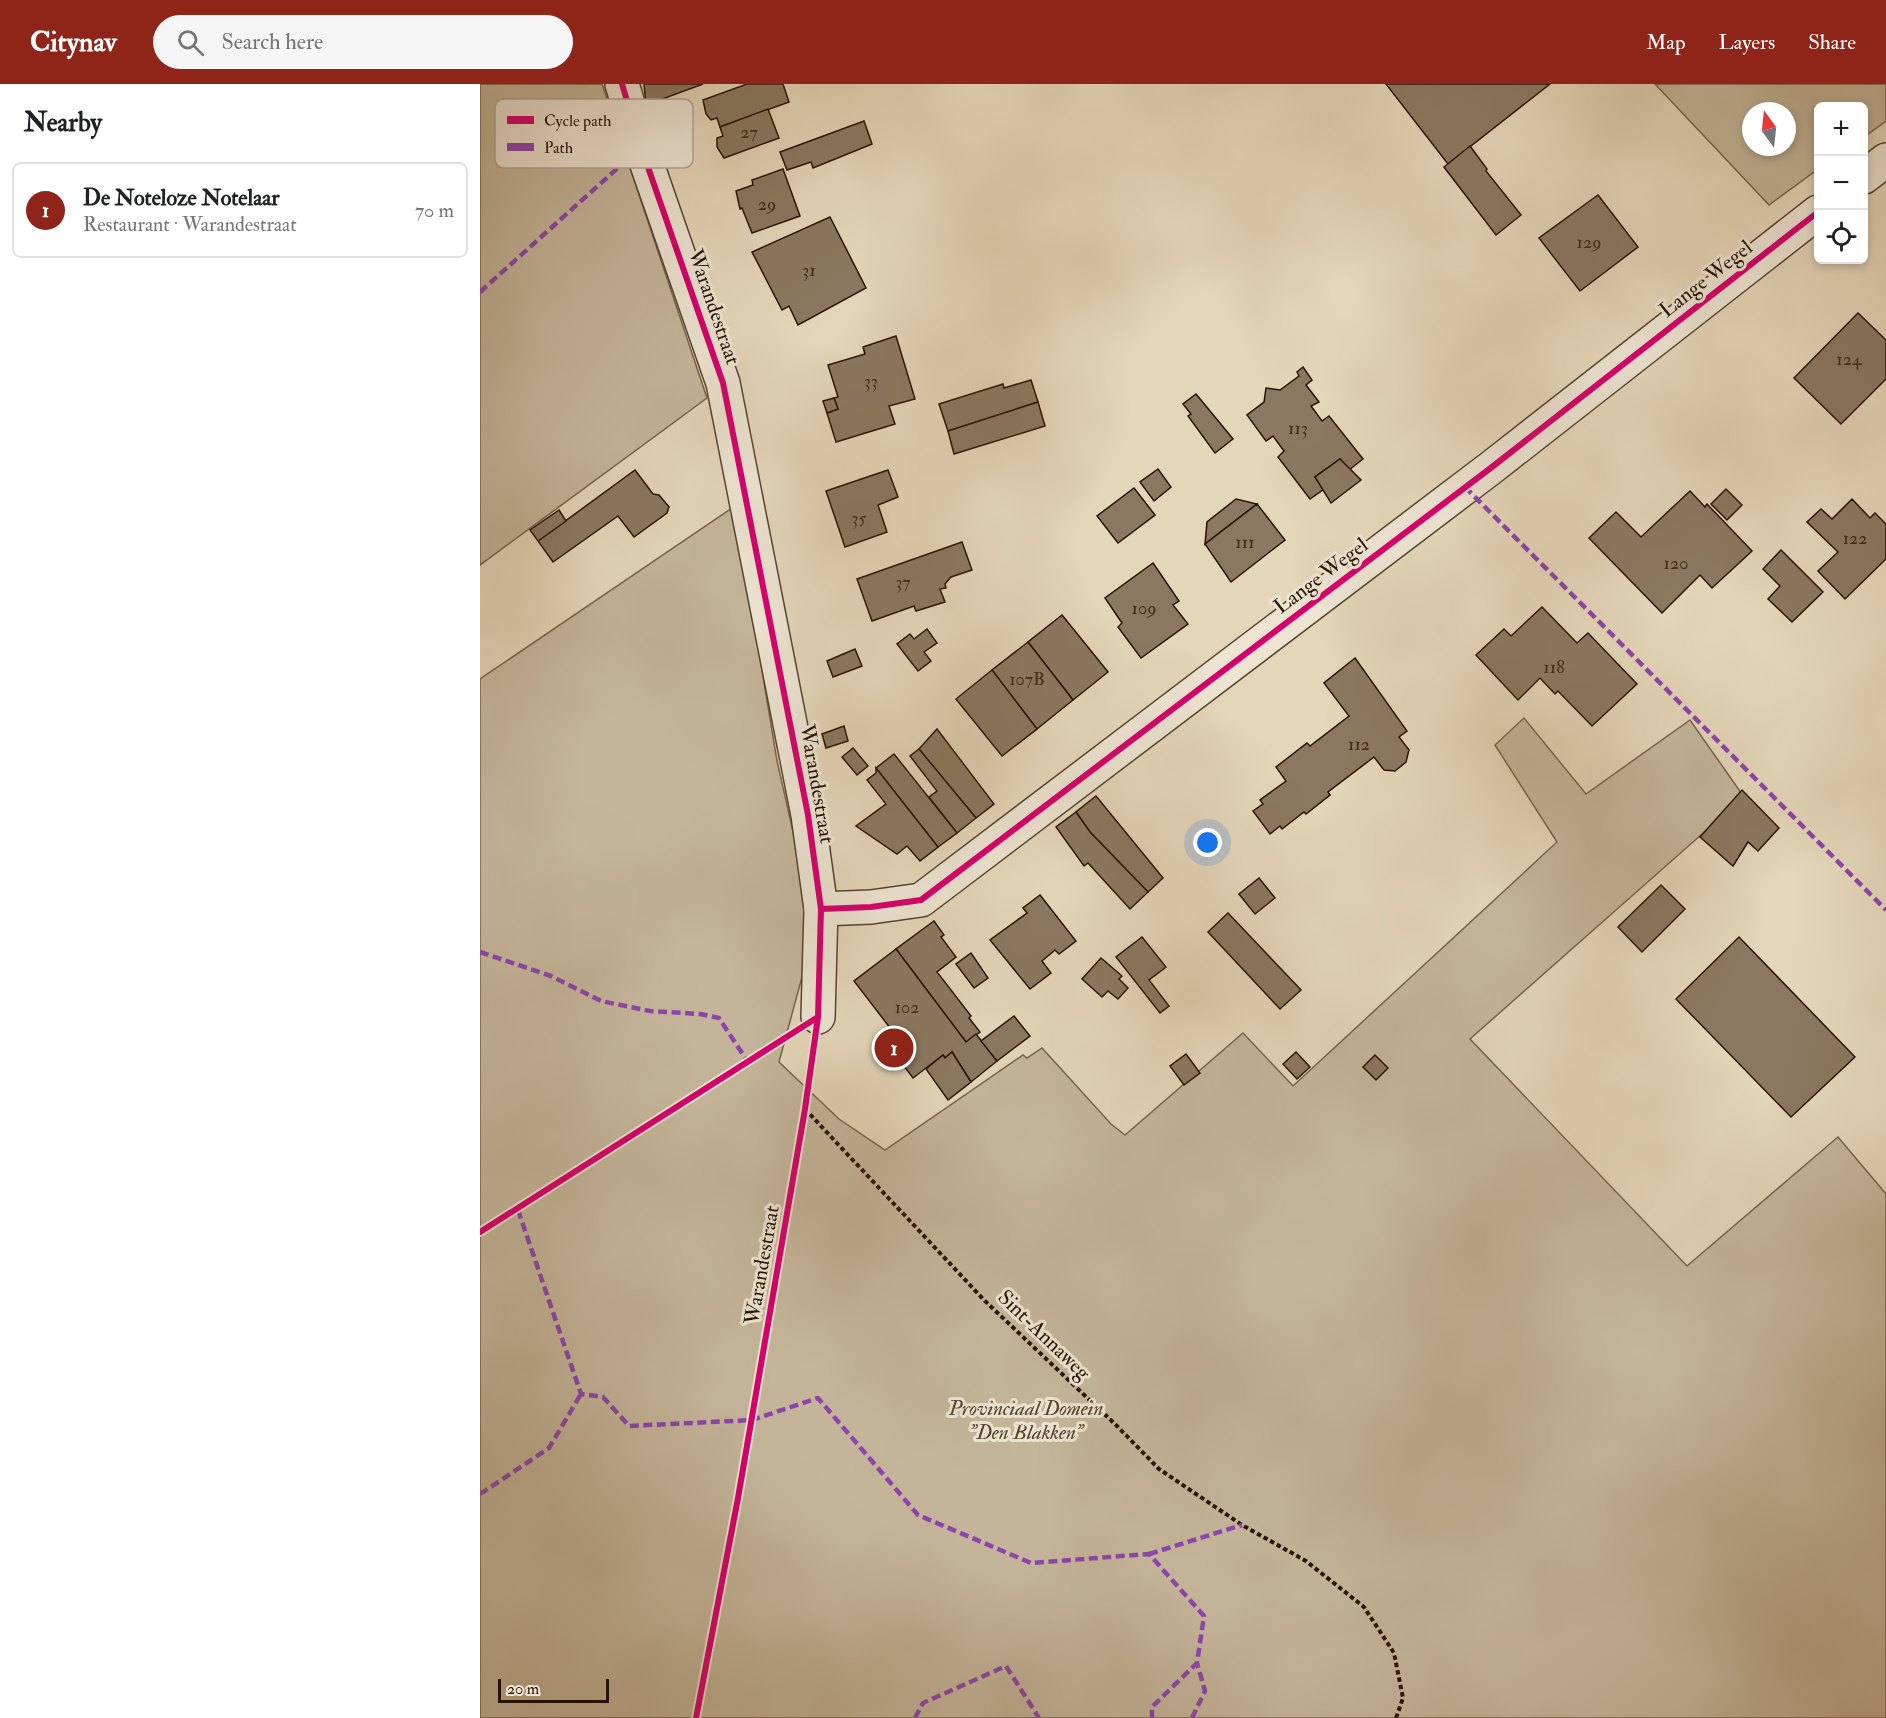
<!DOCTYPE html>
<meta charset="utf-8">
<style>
:root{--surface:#fff;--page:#f6f6f6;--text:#202124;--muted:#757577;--line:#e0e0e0;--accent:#8f2418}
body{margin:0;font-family:"IM FELL Double Pica",serif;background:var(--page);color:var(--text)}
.controls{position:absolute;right:18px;top:18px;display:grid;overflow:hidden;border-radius:9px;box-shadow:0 3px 9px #0003}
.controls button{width:54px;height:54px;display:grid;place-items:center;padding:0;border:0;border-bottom:2px solid var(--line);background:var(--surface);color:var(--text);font:30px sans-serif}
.compass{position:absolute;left:1262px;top:18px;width:54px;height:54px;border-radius:50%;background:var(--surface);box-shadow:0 3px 9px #0003;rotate:345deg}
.scale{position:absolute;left:18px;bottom:15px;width:111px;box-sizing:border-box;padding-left:6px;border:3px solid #281300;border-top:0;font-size:16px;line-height:21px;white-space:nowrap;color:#281300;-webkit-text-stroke:4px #ede4d2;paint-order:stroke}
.you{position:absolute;left:728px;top:759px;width:21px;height:21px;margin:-15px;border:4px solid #fff;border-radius:50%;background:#1a73e8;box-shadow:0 0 0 9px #1a73e833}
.badge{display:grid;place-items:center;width:39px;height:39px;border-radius:50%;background:var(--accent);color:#fff;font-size:20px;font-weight:700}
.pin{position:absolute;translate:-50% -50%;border:3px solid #fff;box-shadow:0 2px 6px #0006}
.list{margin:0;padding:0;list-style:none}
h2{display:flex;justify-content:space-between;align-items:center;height:78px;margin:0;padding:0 24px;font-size:26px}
h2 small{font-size:20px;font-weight:400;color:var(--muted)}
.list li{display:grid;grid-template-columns:39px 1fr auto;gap:18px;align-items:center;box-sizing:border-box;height:96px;margin:0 12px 12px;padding:0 12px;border:2px solid var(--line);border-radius:9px}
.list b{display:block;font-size:22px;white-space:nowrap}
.list p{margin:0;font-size:20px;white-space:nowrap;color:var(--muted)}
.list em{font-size:20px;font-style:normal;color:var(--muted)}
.icon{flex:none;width:33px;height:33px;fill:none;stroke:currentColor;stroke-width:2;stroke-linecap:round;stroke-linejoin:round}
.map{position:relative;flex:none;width:1406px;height:1634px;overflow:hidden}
header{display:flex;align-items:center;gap:36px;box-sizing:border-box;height:84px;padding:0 30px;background:var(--accent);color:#fff}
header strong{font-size:28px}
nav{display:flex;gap:33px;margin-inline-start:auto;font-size:21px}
.search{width:420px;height:54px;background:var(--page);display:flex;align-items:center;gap:15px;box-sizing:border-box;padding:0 21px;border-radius:33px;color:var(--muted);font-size:22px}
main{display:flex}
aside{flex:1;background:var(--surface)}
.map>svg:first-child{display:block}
</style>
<header>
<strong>Citynav</strong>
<div class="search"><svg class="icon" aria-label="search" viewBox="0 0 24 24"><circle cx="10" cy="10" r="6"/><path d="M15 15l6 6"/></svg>Search here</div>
<nav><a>Map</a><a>Layers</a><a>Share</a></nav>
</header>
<main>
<aside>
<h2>Nearby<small></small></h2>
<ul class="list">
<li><span class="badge">1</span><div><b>De Noteloze Notelaar</b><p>Restaurant · Warandestraat</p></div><em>70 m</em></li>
</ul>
</aside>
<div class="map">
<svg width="1406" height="1634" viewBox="0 0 1406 1634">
<rect width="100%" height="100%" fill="#e4d6b9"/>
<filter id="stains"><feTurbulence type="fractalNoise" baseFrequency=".00333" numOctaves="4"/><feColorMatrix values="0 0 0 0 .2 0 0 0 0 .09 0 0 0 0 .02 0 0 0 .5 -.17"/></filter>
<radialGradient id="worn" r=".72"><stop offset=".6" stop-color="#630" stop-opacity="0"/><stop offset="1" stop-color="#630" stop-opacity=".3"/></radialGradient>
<g fill="#c4b59a" stroke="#76644d" stroke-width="1.5" fill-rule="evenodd">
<path d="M 0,0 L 122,0 L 227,314 L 0,481 Z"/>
<path d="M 1175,0 L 1406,0 L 1406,37 L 1384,53 L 1384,22 L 1338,22 L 1338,85 L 1289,121 ZM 1271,27 L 1307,27 L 1307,63 L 1271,63 Z"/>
<path d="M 255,422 L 297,677 L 335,845 L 299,978 L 359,1035 L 405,1066 L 543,971 L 547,974 L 562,964 L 631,1040 L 645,1051 L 763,949 L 813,1002 L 1077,758 L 1015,661 L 1044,634 L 1106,710 L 1210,636 L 1264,713 L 990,955 L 1207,1182 L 1358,1053 L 1406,1110 L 1406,1634 L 0,1634 L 0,595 Z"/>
</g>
<g fill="#8a7860" stroke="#281300" stroke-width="1.5">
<path d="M 164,0 L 223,0 L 166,21 Z"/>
<path d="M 267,0 L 303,0 L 309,18 L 240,43 L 237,34 L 231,36 L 226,30 L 223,16 Z"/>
<path d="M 906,0 L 1070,0 L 968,80 Z"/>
<path d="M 288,25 L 299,54 L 244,74 L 237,63 L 237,54 L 243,52 L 240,43 Z"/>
<path d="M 384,37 L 392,60 L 333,84 L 331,78 L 307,86 L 300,68 Z"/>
<path d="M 990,62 L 1007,85 L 1006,87 L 1041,131 L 1016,151 L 964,83 Z"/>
<path d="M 303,85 L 320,132 L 272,149 L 262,124 L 260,125 L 256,107 L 273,101 L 272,96 Z"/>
<path d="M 1118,111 L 1158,163 L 1100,207 L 1059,154 Z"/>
<path d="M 350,133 L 386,204 L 318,241 L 309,222 L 302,226 L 272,168 Z"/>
<path d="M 1378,229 L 1406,256 L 1406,295 L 1361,340 L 1314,294 Z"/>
<path d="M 416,252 L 435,315 L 409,322 L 415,340 L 356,358 L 347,329 L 358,325 L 354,314 L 358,313 L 348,281 L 385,270 L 383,263 Z"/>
<path d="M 823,283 L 832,296 L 826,301 L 839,318 L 831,322 L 842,337 L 849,332 L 883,375 L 869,386 L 860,375 L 835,393 L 844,405 L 830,415 L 798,373 L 804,367 L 793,352 L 786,357 L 767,331 L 784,318 L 786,304 L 800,306 L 819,292 L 817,288 Z"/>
<path d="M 551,296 L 558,318 L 468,347 L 459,320 L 523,300 L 524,304 Z"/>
<path d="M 716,310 L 753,355 L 735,369 L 708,332 L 711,330 L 703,320 Z"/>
<path d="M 354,314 L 358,325 L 347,329 L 343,317 Z"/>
<path d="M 558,318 L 565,342 L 474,370 L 468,347 Z"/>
<path d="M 860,375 L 881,396 L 851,419 L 835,393 Z"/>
<path d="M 678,385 L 691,403 L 674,417 L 660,398 Z"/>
<path d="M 155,386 L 173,410 L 179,411 L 189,423 L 187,429 L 154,453 L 138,432 L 73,478 L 58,457 Z"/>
<path d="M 408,386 L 418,413 L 398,421 L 407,448 L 365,463 L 346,407 Z"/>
<path d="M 654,404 L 675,431 L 638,459 L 617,432 Z"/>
<path d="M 1246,405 L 1262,421 L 1247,436 L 1231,420 Z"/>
<path d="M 1210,407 L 1225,423 L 1227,420 L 1272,467 L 1232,504 L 1220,491 L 1182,529 L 1109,454 L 1136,428 L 1161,453 Z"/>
<path d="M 756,415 L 777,420 L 725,460 L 727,438 Z"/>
<path d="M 1372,415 L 1390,434 L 1395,429 L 1406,440 L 1406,475 L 1365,515 L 1338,487 L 1358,468 L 1327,438 L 1341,425 L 1352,435 Z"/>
<path d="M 777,420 L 805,456 L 751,498 L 725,460 Z"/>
<path d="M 79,426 L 86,437 L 58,457 L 50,446 Z"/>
<path d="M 482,458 L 492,486 L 471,493 L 465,500 L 466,504 L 460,505 L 465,518 L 436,527 L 434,522 L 392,537 L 377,495 Z"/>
<path d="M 1301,466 L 1343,508 L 1312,538 L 1288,515 L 1300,502 L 1283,485 Z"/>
<path d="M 673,479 L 699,517 L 693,521 L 708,540 L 661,574 L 638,543 L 642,539 L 625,514 Z"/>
<path d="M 1062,523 L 1097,559 L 1108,549 L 1157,600 L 1112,642 L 1078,607 L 1075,610 L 1060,594 L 1038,616 L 996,571 L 1024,545 L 1031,552 Z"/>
<path d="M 582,531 L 628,588 L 593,616 L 548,558 Z"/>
<path d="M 447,545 L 457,559 L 444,568 L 451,577 L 438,587 L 417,560 L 430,550 L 434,555 Z"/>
<path d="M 548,558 L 593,616 L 557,645 L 512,586 Z"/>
<path d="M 375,565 L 382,582 L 353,593 L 347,577 Z"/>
<path d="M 875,574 L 927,647 L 919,653 L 929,666 L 926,678 L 915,687 L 904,686 L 894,673 L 848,708 L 850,711 L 826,730 L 824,728 L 802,745 L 800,742 L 790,750 L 773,727 L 783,720 L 780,716 L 806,697 L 796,683 L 827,659 L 830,662 L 869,632 L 844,599 Z"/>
<path d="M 512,586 L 557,645 L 522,672 L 476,615 Z"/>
<path d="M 364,642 L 368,657 L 346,664 L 342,650 Z"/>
<path d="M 457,645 L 514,720 L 496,734 L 439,665 Z"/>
<path d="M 373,664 L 388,682 L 377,691 L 362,673 Z"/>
<path d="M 439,665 L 496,734 L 477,749 L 449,713 L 457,707 L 430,672 Z"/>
<path d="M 414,670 L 477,749 L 458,763 L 396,684 Z"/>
<path d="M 396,684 L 458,763 L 440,777 L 427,762 L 417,770 L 376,742 L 406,720 L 387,696 L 396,689 Z"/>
<path d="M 1262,706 L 1299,744 L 1278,767 L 1268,758 L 1253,782 L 1220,753 Z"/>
<path d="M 616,712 L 683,794 L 668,808 L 610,748 L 596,728 Z"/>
<path d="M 596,728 L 610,748 L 668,808 L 650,825 L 608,779 L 604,782 L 576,743 Z"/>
<path d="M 779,794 L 795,814 L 775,830 L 759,810 Z"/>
<path d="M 1181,801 L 1205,825 L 1162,868 L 1138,843 Z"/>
<path d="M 560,811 L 596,857 L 579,870 L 575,866 L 562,877 L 571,889 L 550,905 L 510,856 L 547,829 L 543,824 Z"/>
<path d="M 748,829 L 821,906 L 800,925 L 728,848 Z"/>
<path d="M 454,837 L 464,851 L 461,853 L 476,873 L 457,888 L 491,932 L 489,934 L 500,948 L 486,958 L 416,865 Z"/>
<path d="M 662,853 L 686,883 L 669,896 L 689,922 L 680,929 L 636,873 Z"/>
<path d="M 1259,853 L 1375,973 L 1311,1033 L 1196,915 Z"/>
<path d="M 416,865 L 486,958 L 496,950 L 517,977 L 491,998 L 472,968 L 465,974 L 463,971 L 433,994 L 405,957 L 414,949 L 374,897 Z"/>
<path d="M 491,869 L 508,894 L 494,904 L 476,880 Z"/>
<path d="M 621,874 L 642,892 L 639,895 L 648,904 L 638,915 L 628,907 L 622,913 L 602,895 Z"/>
<path d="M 534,932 L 550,952 L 517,977 L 501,957 Z"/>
<path d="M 472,968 L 491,998 L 468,1016 L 446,985 L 463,971 L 465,974 Z"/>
<path d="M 816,968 L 830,983 L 817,995 L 803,980 Z"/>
<path d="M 706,970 L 720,989 L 704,1001 L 690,982 Z"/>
<path d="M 895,971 L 908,984 L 896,996 L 883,983 Z"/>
</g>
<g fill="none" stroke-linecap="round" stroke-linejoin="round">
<g stroke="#57442e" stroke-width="36">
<g id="minor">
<path d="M 142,0 L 161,63 L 243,299 L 328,731 L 341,825 L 338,933"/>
<path d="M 1384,93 L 1406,76"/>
<path d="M 341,825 L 391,823 L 441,816 L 1012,383 L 1338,128"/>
</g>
</g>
<path stroke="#281300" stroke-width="4" stroke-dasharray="4.5 3" stroke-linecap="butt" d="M 325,1025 L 505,1217 L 636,1341 L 679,1385 L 762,1441 L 826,1477 L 884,1523 L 914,1569 L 923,1614 L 916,1634"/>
<use href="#minor" stroke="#ede4d2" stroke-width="33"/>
<g stroke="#8e44ad" stroke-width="4.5" stroke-dasharray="9 4.5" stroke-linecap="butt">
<path d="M 0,208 L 161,63"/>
<path d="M 985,403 L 1406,826"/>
<path d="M 0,868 L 71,892 L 121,917 L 170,927 L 220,930 L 239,934 L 268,978"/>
<path d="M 38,1126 L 101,1310 L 123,1313 L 149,1342 L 272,1336 L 338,1314 L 438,1431 L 551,1479 L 669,1470 L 724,1532 L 717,1579 L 672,1623 L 672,1634"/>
<path d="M 0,1410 L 69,1364 L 101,1310"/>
<path d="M 669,1470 L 762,1441"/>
<path d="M 435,1634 L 443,1619 L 526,1582 L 559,1634"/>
<path d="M 712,1634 L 725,1607 L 717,1579"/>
</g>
<g stroke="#ede4d2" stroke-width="10">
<g id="cycleway">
<path d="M 142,0 L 161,63 L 243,299 L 328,731 L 341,825 L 338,933 L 325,1025 L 258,1414 L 216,1634"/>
<path d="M 341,825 L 391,823 L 441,816 L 1012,383 L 1338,128"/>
<path d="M 0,1148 L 338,933"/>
</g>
</g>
<use href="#cycleway" stroke="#d6006c" stroke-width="6"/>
</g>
<g text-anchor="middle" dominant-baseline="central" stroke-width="6" stroke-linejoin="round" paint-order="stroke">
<g font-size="18" fill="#402c18">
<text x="269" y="48">27</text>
<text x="287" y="120">29</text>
<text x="1109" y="158">129</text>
<text x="329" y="186">31</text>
<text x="1369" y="275">124</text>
<text x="391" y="297">33</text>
<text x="818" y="344">113</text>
<text x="379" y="434">35</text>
<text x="1375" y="454">122</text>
<text x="765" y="458">111</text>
<text x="1196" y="479">120</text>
<text x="423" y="498">37</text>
<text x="664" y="524">109</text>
<text x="1074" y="583">118</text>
<text x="547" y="595">107B</text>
<text x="879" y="660">112</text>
<text x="427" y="923">102</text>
</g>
<g font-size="21" fill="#281300" stroke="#ede4d2">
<text transform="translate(1226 195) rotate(-38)">Lange Wegel</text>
<text transform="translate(234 223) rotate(71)">Warandestraat</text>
<text transform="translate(841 492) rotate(-37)">Lange Wegel</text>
<text transform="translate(337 700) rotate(80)">Warandestraat</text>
<text transform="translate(282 1181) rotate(-80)">Warandestraat</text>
<text transform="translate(564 1251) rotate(44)">Sint-Annaweg</text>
</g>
<g font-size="21" font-style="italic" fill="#57442e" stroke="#ede4d2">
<text x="546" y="1324">Provinciaal Domein<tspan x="546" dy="24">"Den Blakken"</tspan></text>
</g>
</g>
<rect x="15" y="15" width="198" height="69" rx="9" fill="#ede4d2" stroke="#b2a593" stroke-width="1.5"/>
<rect x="27" y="32" width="27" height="8" fill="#d6006c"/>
<rect x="27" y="59" width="27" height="8" fill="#8e44ad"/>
<g font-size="16" fill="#281300">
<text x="64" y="42">Cycle path</text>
<text x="64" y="69">Path</text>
</g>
<rect width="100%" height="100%" filter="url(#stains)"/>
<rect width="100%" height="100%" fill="url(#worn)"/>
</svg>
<div class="controls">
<button>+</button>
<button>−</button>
<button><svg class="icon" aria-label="locate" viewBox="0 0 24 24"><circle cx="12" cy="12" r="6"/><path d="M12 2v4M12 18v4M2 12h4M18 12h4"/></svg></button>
</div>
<svg class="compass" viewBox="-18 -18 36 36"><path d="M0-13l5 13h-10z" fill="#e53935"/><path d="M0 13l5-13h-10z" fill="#757577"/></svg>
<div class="scale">20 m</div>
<div class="you"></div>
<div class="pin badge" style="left:414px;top:964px">1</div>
</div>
</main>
